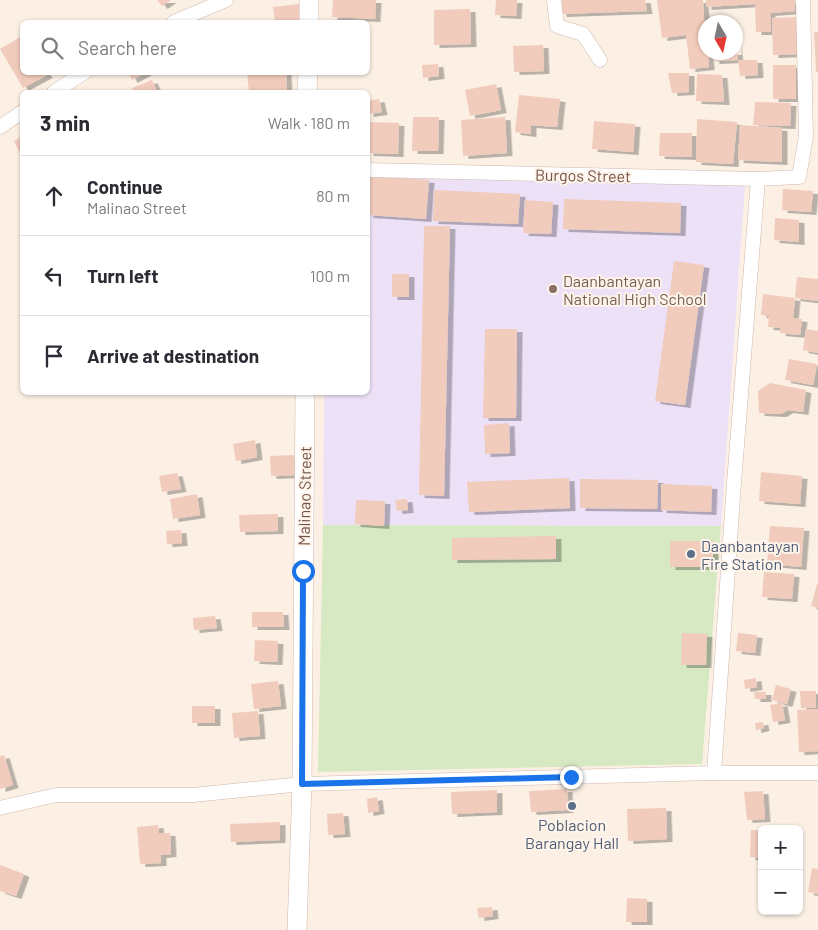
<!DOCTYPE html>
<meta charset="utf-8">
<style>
:root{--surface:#fff;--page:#f7f7f7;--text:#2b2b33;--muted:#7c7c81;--line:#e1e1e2}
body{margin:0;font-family:Barlow,sans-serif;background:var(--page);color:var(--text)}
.controls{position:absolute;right:15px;bottom:15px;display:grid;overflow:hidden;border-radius:8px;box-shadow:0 1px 4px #0004}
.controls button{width:45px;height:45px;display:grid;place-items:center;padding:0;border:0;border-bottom:1px solid var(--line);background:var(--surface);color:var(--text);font:25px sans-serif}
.compass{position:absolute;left:698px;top:15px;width:45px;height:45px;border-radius:50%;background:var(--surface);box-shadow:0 1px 4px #0004;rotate:171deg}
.stop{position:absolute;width:15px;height:15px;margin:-11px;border:4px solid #1a73e8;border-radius:50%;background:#fff}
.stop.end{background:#1a73e8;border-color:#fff;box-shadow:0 1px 5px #0008}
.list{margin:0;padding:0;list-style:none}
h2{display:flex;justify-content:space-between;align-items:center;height:65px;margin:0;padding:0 20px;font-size:21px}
h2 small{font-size:16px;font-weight:400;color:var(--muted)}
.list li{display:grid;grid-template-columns:32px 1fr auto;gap:15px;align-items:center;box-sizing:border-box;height:80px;padding:0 20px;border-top:1px solid var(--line)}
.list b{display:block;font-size:19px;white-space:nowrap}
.list p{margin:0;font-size:16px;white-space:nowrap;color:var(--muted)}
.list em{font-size:16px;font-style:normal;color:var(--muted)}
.icon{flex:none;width:28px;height:28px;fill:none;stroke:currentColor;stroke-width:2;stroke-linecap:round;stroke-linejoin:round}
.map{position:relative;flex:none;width:818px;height:930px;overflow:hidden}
.search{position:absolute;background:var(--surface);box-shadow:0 1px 4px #0004;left:20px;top:20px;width:350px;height:55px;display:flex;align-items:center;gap:12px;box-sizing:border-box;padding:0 18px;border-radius:8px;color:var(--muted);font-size:19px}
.panel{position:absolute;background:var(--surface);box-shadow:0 1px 4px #0004;left:20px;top:90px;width:350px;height:305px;border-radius:8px}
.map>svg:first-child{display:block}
</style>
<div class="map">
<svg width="818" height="930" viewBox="0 0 818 930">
<defs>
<filter id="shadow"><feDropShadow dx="5.5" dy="3" stdDeviation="0" flood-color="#0004"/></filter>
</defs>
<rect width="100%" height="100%" fill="#fcf0e4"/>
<path fill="#ede1f8" d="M 368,171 L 745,186 L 721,526 L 323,525 L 324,393 L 368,392 Z"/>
<path fill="#d7e9c3" d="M 323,525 L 721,526 L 702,764 L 318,772 Z"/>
<g fill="#f1cbbc" filter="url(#shadow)">
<path d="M 157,0 L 171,0 L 162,6 Z"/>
<path d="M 333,0 L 376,0 L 375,19 L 332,17 Z"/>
<path d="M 496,0 L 517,0 L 516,16 L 495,15 Z"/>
<path d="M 560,0 L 645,0 L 647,11 L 561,14 Z"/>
<path d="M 657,0 L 703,0 L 706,52 L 708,52 L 709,67 L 690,69 L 686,35 L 662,38 Z"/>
<path d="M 706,0 L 795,0 L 795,11 L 770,13 L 771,32 L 756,32 L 755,4 L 706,7 Z"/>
<path d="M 299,4 L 301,20 L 275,22 L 273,7 Z"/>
<path d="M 470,9 L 471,44 L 434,45 L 434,10 Z"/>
<path d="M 797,17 L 799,54 L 773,55 L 772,18 Z"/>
<path d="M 814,32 L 818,32 L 818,72 L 816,72 Z"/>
<path d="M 22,36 L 22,72 L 45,72 L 47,75 L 23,88 L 0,49 Z"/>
<path d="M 736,42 L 738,60 L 714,61 L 713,52 L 736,52 Z"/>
<path d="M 543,45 L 544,71 L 514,72 L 513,46 Z"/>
<path d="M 738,60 L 757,60 L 758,75 L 740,76 Z"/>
<path d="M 438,64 L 439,76 L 423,78 L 422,65 Z"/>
<rect x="773" y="65" width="23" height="34"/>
<path d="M 128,72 L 147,72 L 132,80 Z"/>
<path d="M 247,72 L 286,72 L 287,92 L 249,92 Z"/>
<path d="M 668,73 L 689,73 L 689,92 L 672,93 Z"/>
<path d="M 697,74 L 722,75 L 724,102 L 696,101 Z"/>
<path d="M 152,80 L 157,92 L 134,92 L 132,88 Z"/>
<path d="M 496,84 L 501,110 L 470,116 L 465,90 Z"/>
<path d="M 519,95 L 560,99 L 557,127 L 531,125 L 531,134 L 515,132 Z"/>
<path d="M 379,99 L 382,112 L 368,114 L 368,101 Z"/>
<path d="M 755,102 L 791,103 L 790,126 L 753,125 Z"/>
<path d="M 413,117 L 439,117 L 438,151 L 412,151 Z"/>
<path d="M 505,117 L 507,153 L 463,156 L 461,120 Z"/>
<path d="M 697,119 L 737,122 L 733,164 L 696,162 Z"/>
<path d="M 594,121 L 635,124 L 633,152 L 592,149 Z"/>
<path d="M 368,122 L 399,123 L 398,154 L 368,153 Z"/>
<path d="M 740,125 L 782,128 L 782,162 L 738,160 Z"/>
<path d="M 660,133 L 692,133 L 692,157 L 659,156 Z"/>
<path d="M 22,136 L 22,158 L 14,141 Z"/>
<path d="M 368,176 L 429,180 L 426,219 L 368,215 Z"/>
<path d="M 783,189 L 813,191 L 811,212 L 782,210 Z"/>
<path d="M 434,190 L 520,194 L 518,224 L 433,221 Z"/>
<path d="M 564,199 L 681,203 L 680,233 L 563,229 Z"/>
<path d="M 525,200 L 553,202 L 551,234 L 523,233 Z"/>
<path d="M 775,218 L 799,220 L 799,242 L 774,240 Z"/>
<path d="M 424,226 L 450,226 L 444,496 L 419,495 Z"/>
<path d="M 674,261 L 704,265 L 685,405 L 655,401 Z"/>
<rect x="392" y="274" width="17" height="23"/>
<path d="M 797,277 L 818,279 L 818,301 L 795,298 Z"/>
<path d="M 763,294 L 795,298 L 793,318 L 802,319 L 800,335 L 780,333 L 781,328 L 768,327 L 769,316 L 761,315 Z"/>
<path d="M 485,329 L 517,329 L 516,418 L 483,418 Z"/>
<path d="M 806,329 L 818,331 L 818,353 L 803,350 Z"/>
<path d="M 789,359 L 817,364 L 813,385 L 785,380 Z"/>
<path d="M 770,383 L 806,390 L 803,412 L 788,410 L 781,414 L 759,413 L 758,391 Z"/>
<path d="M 509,423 L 510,453 L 485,454 L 484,425 Z"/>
<path d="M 255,440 L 257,457 L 236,461 L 233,444 Z"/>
<path d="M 294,455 L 295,475 L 271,476 L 270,456 Z"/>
<path d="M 761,472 L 802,476 L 800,504 L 759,501 Z"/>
<path d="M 177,473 L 181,489 L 162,492 L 159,476 Z"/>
<path d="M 569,478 L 570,508 L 469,512 L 467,482 Z"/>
<path d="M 580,479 L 658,480 L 657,509 L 580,508 Z"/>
<path d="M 661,484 L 712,486 L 711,512 L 661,510 Z"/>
<path d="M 197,494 L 200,515 L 173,519 L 170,499 Z"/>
<path d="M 407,499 L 408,510 L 397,511 L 395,500 Z"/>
<path d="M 356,500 L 385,501 L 384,526 L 355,524 Z"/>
<path d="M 278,514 L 278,531 L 240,532 L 239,515 Z"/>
<path d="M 770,526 L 804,528 L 801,567 L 767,564 Z"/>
<path d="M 181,530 L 182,543 L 167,544 L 166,531 Z"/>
<path d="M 556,536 L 556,559 L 452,560 L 452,538 Z"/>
<rect x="670" y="541" width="43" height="26"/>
<path d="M 764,572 L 794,574 L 792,599 L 762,597 Z"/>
<path d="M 817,584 L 818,584 L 818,608 L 811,606 Z"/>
<path d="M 252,612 L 283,612 L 284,627 L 252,627 Z"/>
<path d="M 215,616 L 217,628 L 194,630 L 193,618 Z"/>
<path d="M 682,633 L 707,634 L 706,665 L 681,665 Z"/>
<path d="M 738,633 L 757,635 L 755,653 L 736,651 Z"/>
<path d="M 255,640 L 278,641 L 277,662 L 254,661 Z"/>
<path d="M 756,678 L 757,687 L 745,689 L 744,680 Z"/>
<path d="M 278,681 L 281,706 L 254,709 L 251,684 Z"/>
<path d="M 776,685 L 791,689 L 787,704 L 772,700 Z"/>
<path d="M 800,691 L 816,691 L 816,708 L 801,708 Z"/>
<path d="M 754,692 L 766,692 L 766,699 L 755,699 Z"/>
<path d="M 782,703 L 785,720 L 773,722 L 770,705 Z"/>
<rect x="192" y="706" width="23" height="17"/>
<path d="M 818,709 L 818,751 L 799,752 L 797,710 Z"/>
<path d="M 258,711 L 260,736 L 234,738 L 232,713 Z"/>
<path d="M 763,722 L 764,728 L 756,730 L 755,723 Z"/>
<path d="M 4,755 L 13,785 L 0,789 L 0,756 Z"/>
<path d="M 567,789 L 568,810 L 531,812 L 529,791 Z"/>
<path d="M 497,790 L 497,812 L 452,814 L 451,792 Z"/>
<path d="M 763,791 L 765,819 L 747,820 L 744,792 Z"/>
<path d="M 377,797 L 379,811 L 368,813 L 367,799 Z"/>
<path d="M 666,808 L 667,839 L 628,841 L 627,809 Z"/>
<path d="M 343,813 L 345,834 L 328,835 L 327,814 Z"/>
<path d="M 280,822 L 280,840 L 231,842 L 230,824 Z"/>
<path d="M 158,825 L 159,833 L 170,833 L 171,854 L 161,855 L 161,863 L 140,864 L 137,827 Z"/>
<path d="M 751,830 L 762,830 L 762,858 L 750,857 Z"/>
<path d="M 0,865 L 24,874 L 16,896 L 0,891 Z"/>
<path d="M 812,868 L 818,869 L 818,894 L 808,892 Z"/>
<path d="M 627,898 L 647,899 L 647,922 L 626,922 Z"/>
<path d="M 492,907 L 493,916 L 479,918 L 477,908 Z"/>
</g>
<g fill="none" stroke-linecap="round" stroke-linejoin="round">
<g stroke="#cfb8ae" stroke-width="15">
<g id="minor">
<path d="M 554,0 L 557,26 L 583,34 L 600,60"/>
<path d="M 174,22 L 226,0"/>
<path d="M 54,92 L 85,72"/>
<path d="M 0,127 L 22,112"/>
<path d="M 368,170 L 758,179 L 799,177 L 806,136 L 803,0"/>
<path d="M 714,773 L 734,483 L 758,179"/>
<path d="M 0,808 L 56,795 L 193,795 L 302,784 L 714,773 L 818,773"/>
</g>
</g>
<g stroke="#d2b7ab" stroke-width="20">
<g id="secondary">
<path d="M 309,22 L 309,0"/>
<path d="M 307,92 L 308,72"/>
<path d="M 297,930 L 302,784 L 305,392"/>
</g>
</g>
<use href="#minor" stroke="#fff" stroke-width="14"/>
<use href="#secondary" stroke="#fff" stroke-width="19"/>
</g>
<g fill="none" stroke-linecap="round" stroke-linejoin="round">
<path stroke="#1a73e8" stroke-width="6" d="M 303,571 L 302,784 L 571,777"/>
</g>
<circle fill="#8d6e63" stroke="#fff4ea" stroke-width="2" cx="553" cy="289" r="5"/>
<g fill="#5c6f8a" stroke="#fff4ea" stroke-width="2">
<circle cx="691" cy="554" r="5"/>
<circle cx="572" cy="806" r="5"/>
</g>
<g text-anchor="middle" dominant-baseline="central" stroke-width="4" stroke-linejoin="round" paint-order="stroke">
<g font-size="16" fill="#74544a" stroke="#fff4ea">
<text transform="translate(583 175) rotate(1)">Burgos Street</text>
<text transform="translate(304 496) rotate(-89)">Malinao Street</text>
</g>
<g font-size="16" fill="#785e54" stroke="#fff4ea" text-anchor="start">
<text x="563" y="280">Daanbantayan<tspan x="563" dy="18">National High School</tspan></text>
</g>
<g font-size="16" fill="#4e5e75" stroke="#fff4ea" text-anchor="start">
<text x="701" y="545">Daanbantayan<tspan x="701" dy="18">Fire Station</tspan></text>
<text x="572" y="824" text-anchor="middle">Poblacion<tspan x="572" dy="18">Barangay Hall</tspan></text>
</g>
</g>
</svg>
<div class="controls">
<button>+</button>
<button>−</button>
</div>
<svg class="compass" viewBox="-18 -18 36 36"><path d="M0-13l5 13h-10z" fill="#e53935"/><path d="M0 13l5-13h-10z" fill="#7c7c81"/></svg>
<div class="stop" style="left:303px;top:571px"></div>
<div class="stop end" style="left:571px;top:777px"></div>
<div class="search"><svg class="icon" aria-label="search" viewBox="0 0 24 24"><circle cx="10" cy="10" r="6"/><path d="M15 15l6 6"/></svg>Search here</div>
<section class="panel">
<h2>3 min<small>Walk · 180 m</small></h2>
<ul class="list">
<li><svg class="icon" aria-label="ahead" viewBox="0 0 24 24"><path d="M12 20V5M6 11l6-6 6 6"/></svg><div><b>Continue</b><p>Malinao Street</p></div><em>80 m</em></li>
<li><svg class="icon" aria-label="left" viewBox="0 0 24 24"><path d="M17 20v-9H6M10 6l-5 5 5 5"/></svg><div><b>Turn left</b></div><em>100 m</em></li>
<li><svg class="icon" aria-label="arrive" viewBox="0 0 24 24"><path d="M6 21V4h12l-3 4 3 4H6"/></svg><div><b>Arrive at destination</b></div></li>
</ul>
</section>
</div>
